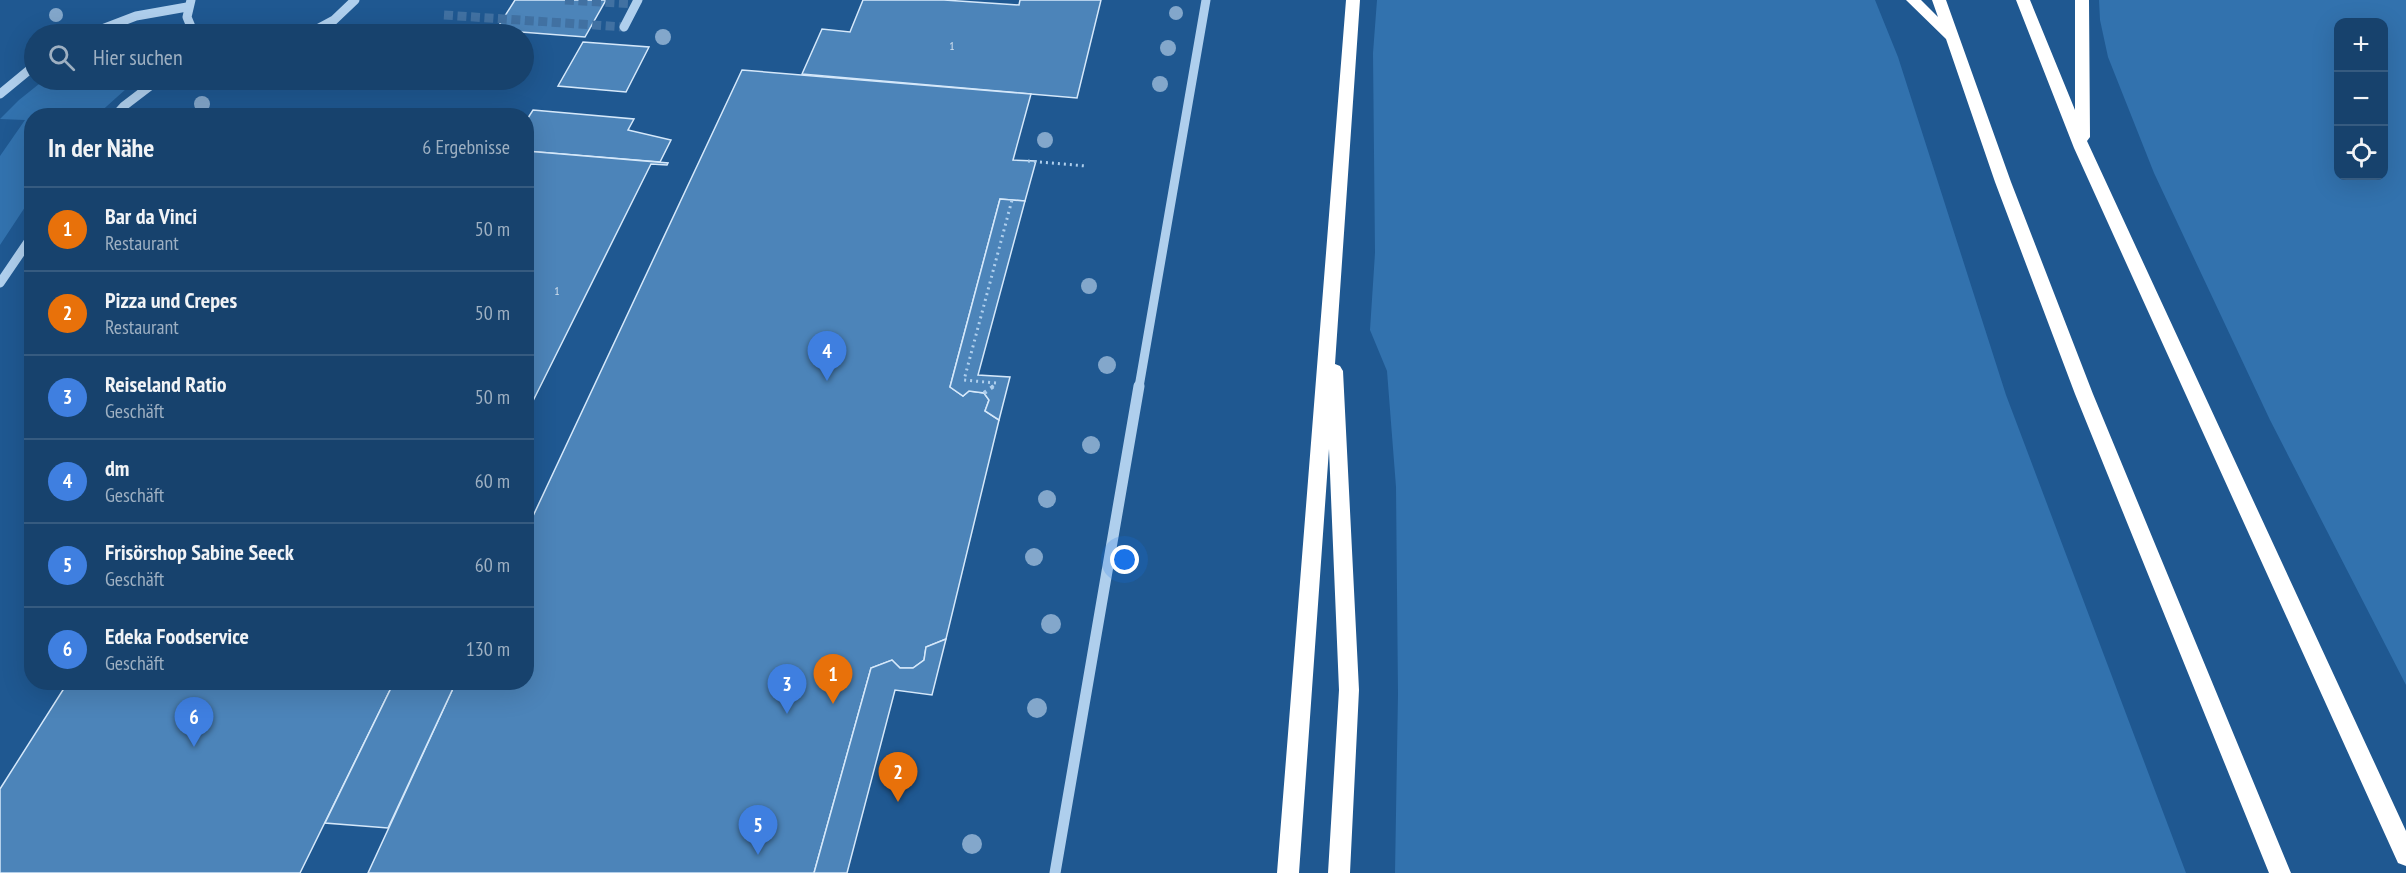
<!DOCTYPE html>
<html lang="de">
<meta charset="utf-8">
<style>
:root{--surface:#17426d;--page:#244d75;--text:#f1f3f6;--muted:#9eb0c2;--line:#365b80;--accent:#eead8d}
body{margin:0;font-family:"PT Sans Narrow",sans-serif;background:var(--page);color:var(--text)}
.controls{position:absolute;right:18px;top:18px;display:grid;overflow:hidden;border-radius:12px;box-shadow:0 6px 24px #0002}
.controls button{width:54px;height:54px;display:grid;place-items:center;padding:0;border:0;border-bottom:2px solid var(--line);background:var(--surface);color:var(--text);font:30px sans-serif}
.you{position:absolute;left:1125px;top:560px;width:21px;height:21px;margin:-15px;border:4px solid #fff;border-radius:50%;background:#1a73e8;box-shadow:0 0 0 9px #1a73e833}
.badge{display:grid;place-items:center;width:39px;height:39px;border-radius:50%;background:var(--accent);color:#fff;font-size:20px;font-weight:700}
.pin{position:absolute;translate:-50% -50px;filter:drop-shadow(0 2px 3px #0008)}
.pin::after{content:'';position:absolute;top:32px;width:21px;height:18px;background:inherit;clip-path:polygon(0 0,100% 0,50% 100%)}
.list{margin:0;padding:0;list-style:none}
h2{display:flex;justify-content:space-between;align-items:center;height:78px;margin:0;padding:0 24px;font-size:26px}
h2 small{font-size:20px;font-weight:400;color:var(--muted)}
.list li{display:grid;grid-template-columns:39px 1fr auto;gap:18px;align-items:center;box-sizing:border-box;height:84px;padding:0 24px;border-top:2px solid var(--line)}
.list b{display:block;font-size:22px;white-space:nowrap}
.list p{margin:0;font-size:20px;white-space:nowrap;color:var(--muted)}
.list em{font-size:20px;font-style:normal;color:var(--muted)}
.icon{flex:none;width:33px;height:33px;fill:none;stroke:currentColor;stroke-width:2;stroke-linecap:round;stroke-linejoin:round}
.map{position:relative;flex:none;width:2406px;height:873px;overflow:hidden}
.search{position:absolute;background:var(--surface);box-shadow:0 6px 24px #0002;left:24px;top:24px;width:510px;height:66px;display:flex;align-items:center;gap:15px;box-sizing:border-box;padding:0 21px;border-radius:33px;color:var(--muted);font-size:22px}
.panel{position:absolute;background:var(--surface);box-shadow:0 6px 24px #0002;left:24px;top:108px;width:510px;height:582px;border-radius:24px}
.map>svg:first-child{display:block}
</style>
<div class="map">
<svg width="2406" height="873" viewBox="0 0 2406 873">
<rect width="100%" height="100%" fill="#1f5891"/>
<g fill="#3272ae" fill-rule="evenodd">
<path d="M 1377,0 L 1875,0 L 1898,57 L 2006,395 L 2186,873 L 1395,873 L 1398,694 L 1396,487 L 1387,371 L 1370,330 L 1375,253 L 1373,53 Z"/>
<path d="M 2099,0 L 2406,0 L 2406,685 L 2270,420 L 2154,173 L 2108,57 L 2100,20 ZM 2338,22 L 2384,22 L 2384,176 L 2338,176 Z"/>
<path d="M 44,80 L 136,80 L 97,115 L 32,116 L 31,198 L 0,245 L 0,156 L 25,120 L 0,119 L 19,100 Z"/>
</g>
<g fill="#4c84b9" stroke="#d5e8fa" stroke-width="1.5">
<path d="M 515,0 L 606,0 L 585,37 L 496,30 Z"/>
<path d="M 863,0 L 944,0 L 1019,5 L 1020,0 L 1101,0 L 1077,98 L 802,74 L 822,29 L 850,32 Z"/>
<path d="M 583,42 L 649,47 L 626,92 L 558,86 Z"/>
<path d="M 742,70 L 1031,94 L 1013,160 L 1036,161 L 1025,201 L 1000,199 L 950,387 L 963,396 L 969,391 L 984,393 L 989,400 L 985,411 L 999,420 L 946,639 L 926,647 L 924,660 L 913,668 L 900,668 L 892,660 L 871,668 L 814,873 L 368,873 L 456,682 L 526,682 L 526,531 Z"/>
<path d="M 533,110 L 634,119 L 628,130 L 671,140 L 660,162 L 526,151 L 526,121 Z"/>
<path d="M 526,151 L 668,163 L 667,165 L 651,164 L 526,415 Z"/>
<path d="M 1000,199 L 1025,201 L 978,375 L 1010,377 L 999,420 L 985,411 L 989,400 L 984,393 L 969,391 L 963,396 L 950,387 Z"/>
<path d="M 946,639 L 932,695 L 895,690 L 847,873 L 814,873 L 871,668 L 892,660 L 900,668 L 913,668 L 924,660 L 926,647 Z"/>
<path d="M 68,682 L 394,682 L 300,873 L 0,873 L 0,789 Z"/>
<path d="M 394,682 L 456,682 L 388,828 L 325,823 Z"/>
</g>
<g fill="none" stroke-linecap="round" stroke-linejoin="round">
<g stroke="#4171a2" stroke-width="9" stroke-dasharray="9 4.5" stroke-linecap="butt">
<path d="M 565,0 L 636,4"/>
<path d="M 444,15 L 624,27"/>
</g>
<g stroke="#afcfed" stroke-width="3" stroke-dasharray="2 4" stroke-linecap="butt">
<path d="M 1028,161 L 1086,166"/>
<path d="M 996,383 L 964,380 L 1012,200"/>
<path d="M 992,387 L 996,384"/>
</g>
<path stroke="#afcfed" stroke-width="4" stroke-dasharray="3 5" stroke-linecap="butt" d="M 984,393 L 994,386"/>
<g stroke="#afcfed" stroke-width="9">
<path d="M 191,0 L 187,17 L 194,34"/>
<path d="M 624,27 L 638,0"/>
<path d="M 89,34 L 136,16 L 187,7"/>
<path d="M 308,34 L 334,20 L 355,0"/>
<path d="M 0,94 L 34,66"/>
<path d="M 115,116 L 124,106 L 158,80"/>
<path d="M 0,283 L 32,236"/>
<path d="M 1139,387 L 1206,0"/>
</g>
<path stroke="#afcfed" stroke-width="11" d="M 1055,873 L 1139,386"/>
<g fill="#fff" fill-rule="evenodd">
<path d="M 1346,0 L 1360,0 L 1335,364 L 1340,366 L 1343,371 L 1359,690 L 1350,873 L 1328,873 L 1339,690 L 1329,449 L 1299,873 L 1277,873 Z"/>
<path d="M 1906,0 L 1921,0 L 1938,17 L 1932,0 L 1946,0 L 2011,182 L 2093,394 L 2291,873 L 2269,873 L 2075,394 L 1995,182 L 1946,39 Z"/>
<path d="M 2016,0 L 2030,0 L 2075,110 L 2075,0 L 2089,0 L 2090,137 L 2087,141 L 2406,831 L 2406,866 L 2398,863 L 2074,148 Z"/>
</g>
</g>
<g fill="#83a7cb">
<circle cx="1176" cy="13" r="7"/>
<circle cx="56" cy="15" r="7"/>
<circle cx="663" cy="37" r="8"/>
<circle cx="1168" cy="48" r="8"/>
<circle cx="1160" cy="84" r="8"/>
<circle cx="202" cy="104" r="8"/>
<circle cx="1045" cy="140" r="8"/>
<circle cx="1089" cy="286" r="8"/>
<circle cx="1107" cy="365" r="9"/>
<circle cx="1091" cy="445" r="9"/>
<circle cx="1047" cy="499" r="9"/>
<circle cx="1034" cy="557" r="9"/>
<circle cx="1051" cy="624" r="10"/>
<circle cx="1037" cy="708" r="10"/>
<circle cx="972" cy="844" r="10"/>
</g>
<g text-anchor="middle" dominant-baseline="central" stroke-width="4.5" stroke-linejoin="round" paint-order="stroke">
<g font-size="12" fill="#d2e0ee">
<text x="952" y="45">1</text>
<text x="557" y="290">1</text>
</g>
</g>
</svg>
<div class="controls">
<button>+</button>
<button>−</button>
<button><svg class="icon" aria-label="locate" viewBox="0 0 24 24"><circle cx="12" cy="12" r="6"/><path d="M12 2v4M12 18v4M2 12h4M18 12h4"/></svg></button>
</div>
<div class="you"></div>
<div class="pin badge" style="left:833px;top:704px;background:#e8710a">1</div>
<div class="pin badge" style="left:898px;top:802px;background:#e8710a">2</div>
<div class="pin badge" style="left:787px;top:714px;background:#3f7fe0">3</div>
<div class="pin badge" style="left:827px;top:381px;background:#3f7fe0">4</div>
<div class="pin badge" style="left:758px;top:855px;background:#3f7fe0">5</div>
<div class="pin badge" style="left:194px;top:747px;background:#3f7fe0">6</div>
<div class="search"><svg class="icon" aria-label="search" viewBox="0 0 24 24"><circle cx="10" cy="10" r="6"/><path d="M15 15l6 6"/></svg>Hier suchen</div>
<section class="panel">
<h2>In der Nähe<small>6 Ergebnisse</small></h2>
<ul class="list">
<li><span class="badge" style="background:#e8710a">1</span><div><b>Bar da Vinci</b><p>Restaurant</p></div><em>50 m</em></li>
<li><span class="badge" style="background:#e8710a">2</span><div><b>Pizza und Crepes</b><p>Restaurant</p></div><em>50 m</em></li>
<li><span class="badge" style="background:#3f7fe0">3</span><div><b>Reiseland Ratio</b><p>Geschäft</p></div><em>50 m</em></li>
<li><span class="badge" style="background:#3f7fe0">4</span><div><b>dm</b><p>Geschäft</p></div><em>60 m</em></li>
<li><span class="badge" style="background:#3f7fe0">5</span><div><b>Frisörshop Sabine Seeck</b><p>Geschäft</p></div><em>60 m</em></li>
<li><span class="badge" style="background:#3f7fe0">6</span><div><b>Edeka Foodservice</b><p>Geschäft</p></div><em>130 m</em></li>
</ul>
</section>
</div>
